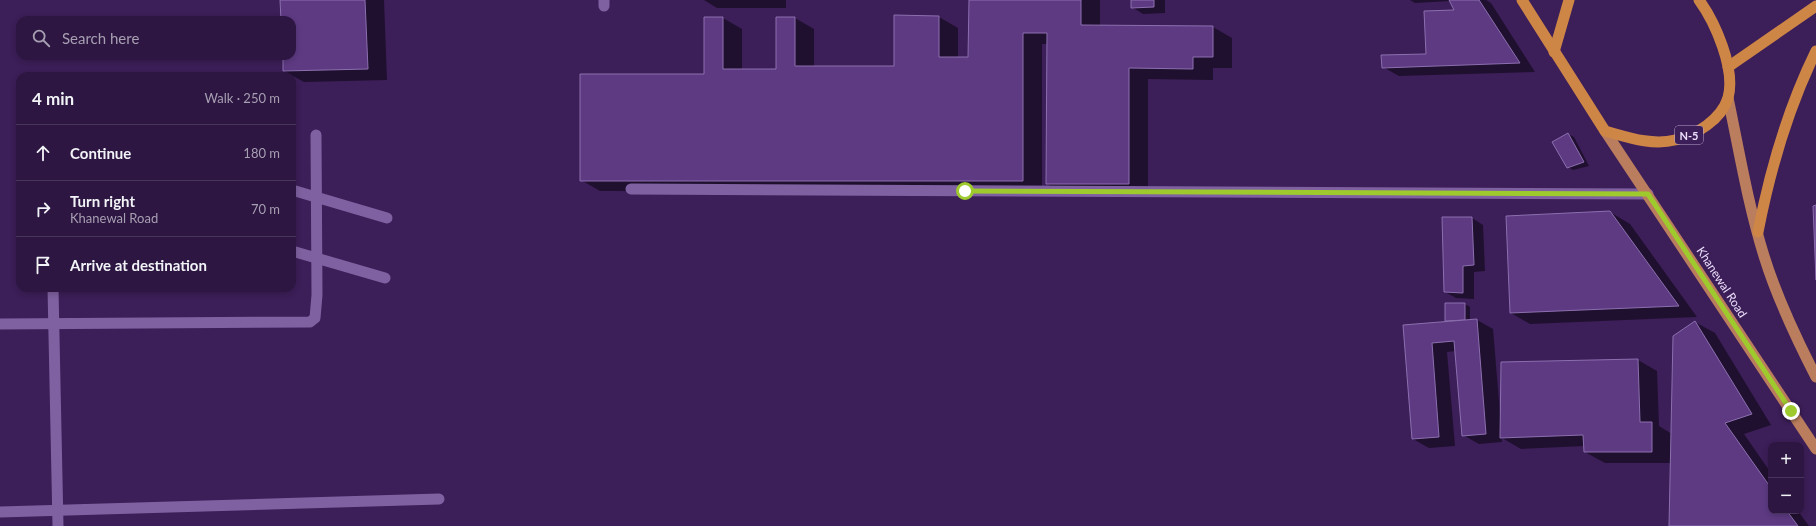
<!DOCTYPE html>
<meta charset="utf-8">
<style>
:root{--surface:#2d1642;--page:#39234d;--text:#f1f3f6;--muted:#a79fb2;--line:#48355b}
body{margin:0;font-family:Lato,sans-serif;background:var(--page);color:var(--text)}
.controls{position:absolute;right:12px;bottom:12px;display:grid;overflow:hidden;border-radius:8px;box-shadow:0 2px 6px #0003}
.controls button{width:36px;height:36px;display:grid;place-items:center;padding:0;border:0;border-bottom:1px solid var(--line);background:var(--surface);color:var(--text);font:20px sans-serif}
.stop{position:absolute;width:12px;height:12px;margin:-9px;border:3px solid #9eca2e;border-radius:50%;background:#fff}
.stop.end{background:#9eca2e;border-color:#fff;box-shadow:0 1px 4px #0008}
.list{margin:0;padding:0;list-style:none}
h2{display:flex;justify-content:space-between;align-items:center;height:52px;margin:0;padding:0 16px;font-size:17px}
h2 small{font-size:13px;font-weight:400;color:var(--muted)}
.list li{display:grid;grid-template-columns:26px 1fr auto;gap:12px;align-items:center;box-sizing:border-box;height:56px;padding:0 16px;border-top:1px solid var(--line)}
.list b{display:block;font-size:15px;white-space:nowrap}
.list p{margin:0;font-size:13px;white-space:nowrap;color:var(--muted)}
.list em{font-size:13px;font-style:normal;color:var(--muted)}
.icon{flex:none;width:22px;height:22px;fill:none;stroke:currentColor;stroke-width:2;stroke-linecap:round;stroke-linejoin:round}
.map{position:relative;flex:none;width:1816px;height:526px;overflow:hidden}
.search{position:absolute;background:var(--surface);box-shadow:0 2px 6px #0003;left:16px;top:16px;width:280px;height:44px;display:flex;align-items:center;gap:10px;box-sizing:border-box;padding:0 14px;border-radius:12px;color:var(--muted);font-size:15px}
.panel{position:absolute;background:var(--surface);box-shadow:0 2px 6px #0003;left:16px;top:72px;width:280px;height:220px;border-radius:12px}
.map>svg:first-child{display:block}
</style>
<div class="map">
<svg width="1816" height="526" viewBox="0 0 1816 526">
<rect width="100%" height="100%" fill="#3c1e58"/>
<g fill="#0007">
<path d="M 281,0 L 384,0 L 387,80 L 304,82 L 284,71 L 284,56 L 292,56 L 292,20 L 282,20 Z"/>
<path d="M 704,0 L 786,0 L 786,8 L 717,8 Z"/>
<path d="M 970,0 L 1100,0 L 1100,26 L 1213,27 L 1232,38 L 1232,68 L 1213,68 L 1213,80 L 1148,79 L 1148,195 L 1067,195 L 1047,184 L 1048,44 L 1042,44 L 1042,192 L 600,191 L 581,180 L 705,75 L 723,18 L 742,29 L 742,70 L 777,70 L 795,18 L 814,29 L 814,67 L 895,67 L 939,17 L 958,28 L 958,58 L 969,58 Z"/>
<path d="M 1132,0 L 1165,0 L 1165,13 L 1143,14 L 1132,7 Z"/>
<path d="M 1410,0 L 1486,0 L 1491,3 L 1535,72 L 1399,76 L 1383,67 L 1427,55 L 1455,11 L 1450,1 L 1415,3 Z"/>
<path d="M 1568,134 L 1574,137 L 1589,166 L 1573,170 L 1568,167 Z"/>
<path d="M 1610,212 L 1630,224 L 1697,317 L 1530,324 L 1511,313 Z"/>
<path d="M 1472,218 L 1483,225 L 1485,271 L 1474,272 L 1474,299 L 1456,298 L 1445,292 Z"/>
<path d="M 1465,304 L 1470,307 L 1470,320 L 1477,320 L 1493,329 L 1500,413 L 1638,360 L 1657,371 L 1659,426 L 1672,434 L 1695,322 L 1715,333 L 1771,425 L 1744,434 L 1771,473 L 1771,511 L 1798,511 L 1809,526 L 1670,526 L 1671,463 L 1605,463 L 1585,452 L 1585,446 L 1521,449 L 1502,438 L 1502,442 L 1479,444 L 1463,435 L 1456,351 L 1447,352 L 1455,446 L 1429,448 L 1413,439 L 1404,326 L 1447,322 L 1446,321 Z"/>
</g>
<g fill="#5e3a83" stroke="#8c6faf">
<path d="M 280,0 L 365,0 L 368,69 L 283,71 L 283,56 L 292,56 L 292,20 L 281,20 Z"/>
<path d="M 969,0 L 1081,0 L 1081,25 L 1213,26 L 1213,57 L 1193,57 L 1193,69 L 1129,68 L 1129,184 L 1046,184 L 1047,33 L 1023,33 L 1023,181 L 580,181 L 580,74 L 704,74 L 704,17 L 723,17 L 723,69 L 776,69 L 776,17 L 795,17 L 795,66 L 894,66 L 894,15 L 939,16 L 939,57 L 968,57 Z"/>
<path d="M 1131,0 L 1154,0 L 1154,7 L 1131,8 Z"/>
<path d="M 1449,0 L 1479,0 L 1520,63 L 1382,68 L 1381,55 L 1426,54 L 1424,11 L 1454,10 Z"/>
<path d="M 1568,133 L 1584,162 L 1567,168 L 1552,142 Z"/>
<path d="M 1816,205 L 1816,280 L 1813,206 Z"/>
<path d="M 1610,211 L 1679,306 L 1510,313 L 1506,216 Z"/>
<path d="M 1442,217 L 1472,217 L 1474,265 L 1463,266 L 1463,293 L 1444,292 Z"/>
<path d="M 1445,303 L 1465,303 L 1465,320 L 1445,321 Z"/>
<path d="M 1477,319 L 1486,434 L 1462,436 L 1454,341 L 1432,343 L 1439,437 L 1412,439 L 1403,325 Z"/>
<path d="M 1695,321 L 1752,414 L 1725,423 L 1771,488 L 1771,511 L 1787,511 L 1798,526 L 1669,526 L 1673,336 Z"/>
<path d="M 1638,359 L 1640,422 L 1652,422 L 1652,452 L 1584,452 L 1583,435 L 1500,438 L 1501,362 Z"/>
</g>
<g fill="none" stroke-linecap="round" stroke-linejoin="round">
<g stroke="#7f61a1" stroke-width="11">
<path d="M 604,0 L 604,6"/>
<path d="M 631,189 L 1648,194"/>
<path d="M 292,190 L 387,218"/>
<path d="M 292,251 L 385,278"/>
<path d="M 53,288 L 58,526"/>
<path d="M 0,324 L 310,322 L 315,318 L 317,295 L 316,135"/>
<path d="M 0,512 L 439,499"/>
</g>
<g stroke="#ba7d5d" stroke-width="11">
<path d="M 1728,98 C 1739,150 1748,205 1764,256 C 1777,298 1796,338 1816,377"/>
<path d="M 1605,131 L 1816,449"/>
</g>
<g stroke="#ce8646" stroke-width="11">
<path d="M 1522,0 L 1605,131 C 1627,137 1652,146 1675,140 C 1696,135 1721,120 1728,98 C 1736,69 1715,22 1699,0"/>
<path d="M 1554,52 L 1569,0"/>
<path d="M 1728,67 L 1816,6"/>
<path d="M 1758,232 C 1770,170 1788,108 1816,51"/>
</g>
</g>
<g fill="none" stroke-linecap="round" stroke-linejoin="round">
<path stroke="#9eca2e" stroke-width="5" d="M 965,191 L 1648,194 L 1791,411"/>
</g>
<g text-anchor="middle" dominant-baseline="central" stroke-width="4" stroke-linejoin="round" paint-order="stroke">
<rect fill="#3c1e58" stroke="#b8a6cc" stroke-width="1" x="1675" y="126" width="28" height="18" rx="3"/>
<g font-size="11" font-weight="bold" fill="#ede0fd">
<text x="1689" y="135">N-5</text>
</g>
<g font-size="12" fill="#ede0fd" stroke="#3c1e58">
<text transform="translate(1722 282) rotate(57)">Khanewal Road</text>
</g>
</g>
</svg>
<div class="controls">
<button>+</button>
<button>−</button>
</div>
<div class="stop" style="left:965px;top:191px"></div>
<div class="stop end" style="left:1791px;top:411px"></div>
<div class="search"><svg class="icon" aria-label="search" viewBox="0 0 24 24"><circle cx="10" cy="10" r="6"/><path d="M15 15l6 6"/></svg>Search here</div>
<section class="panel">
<h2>4 min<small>Walk · 250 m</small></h2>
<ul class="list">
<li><svg class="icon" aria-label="ahead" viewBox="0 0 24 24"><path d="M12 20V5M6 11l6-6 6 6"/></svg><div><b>Continue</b></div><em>180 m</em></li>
<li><svg class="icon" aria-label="right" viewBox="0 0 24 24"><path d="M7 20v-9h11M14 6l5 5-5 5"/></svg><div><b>Turn right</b><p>Khanewal Road</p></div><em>70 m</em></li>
<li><svg class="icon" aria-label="arrive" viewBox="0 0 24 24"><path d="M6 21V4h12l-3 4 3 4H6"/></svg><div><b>Arrive at destination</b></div></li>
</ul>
</section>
</div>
